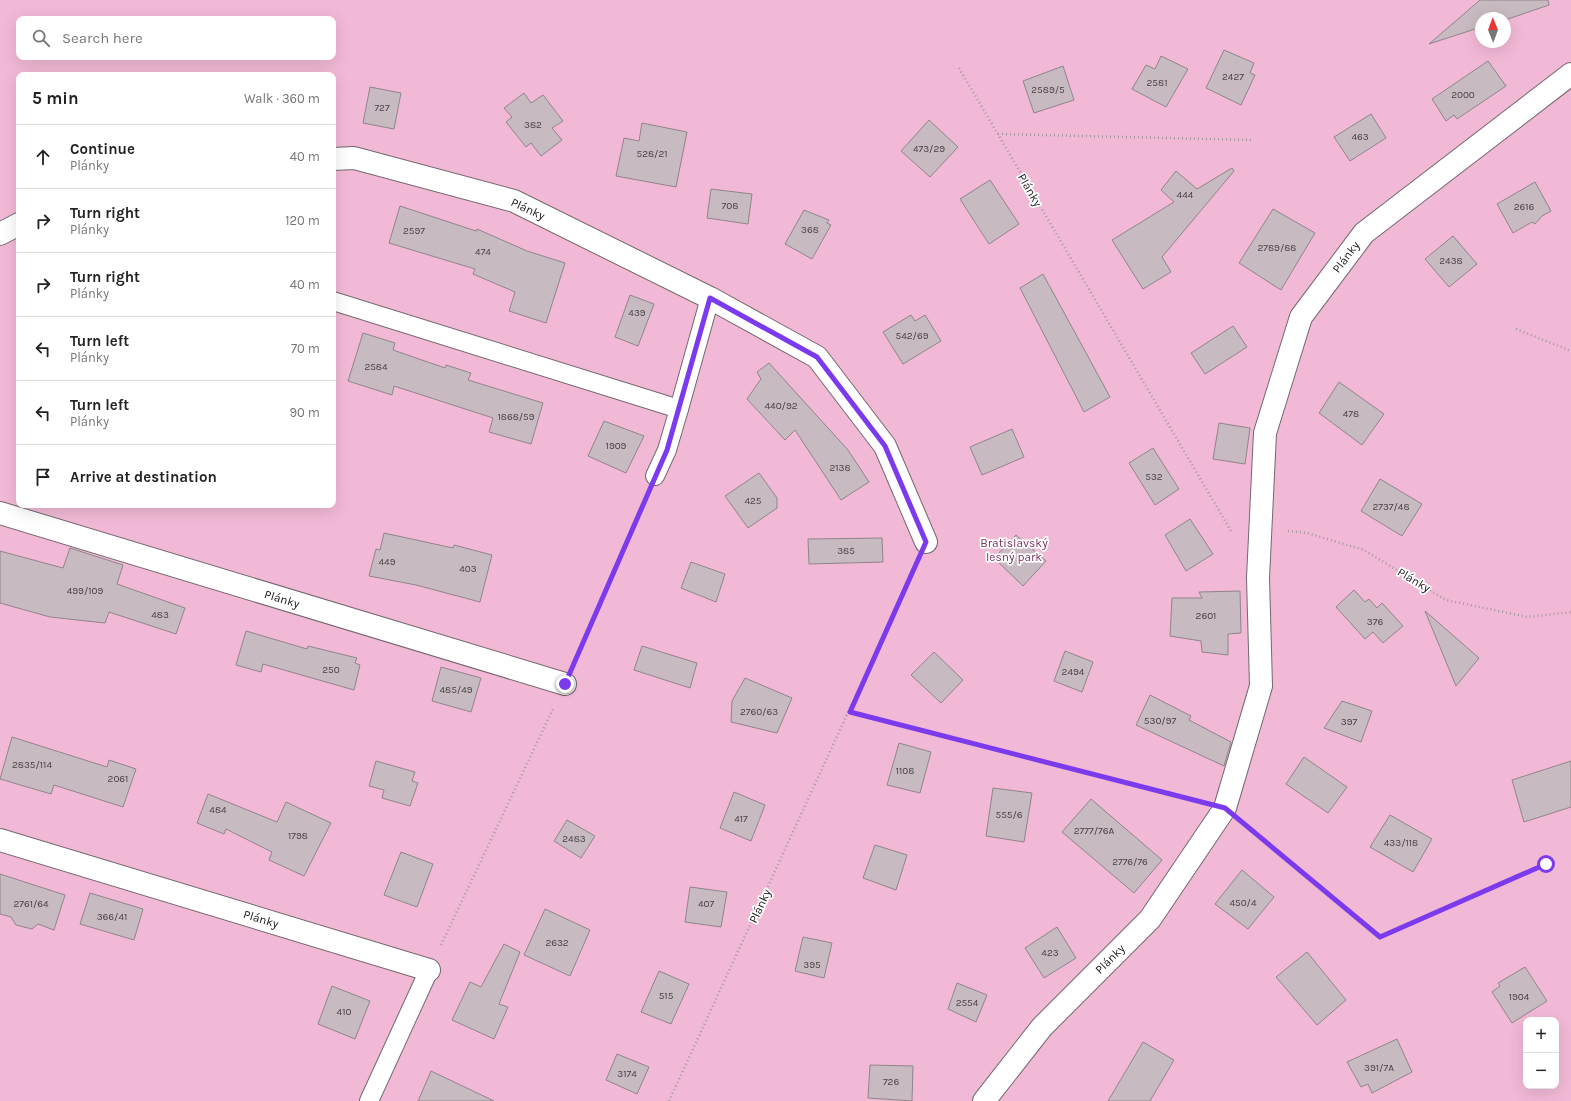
<!DOCTYPE html>
<meta charset="utf-8">
<style>
:root{--surface:#fff;--page:#f6f6f6;--text:#222;--muted:#767676;--line:#e0e0e0}
body{margin:0;font-family:Karla,sans-serif;background:var(--page);color:var(--text)}
.controls{position:absolute;right:12px;bottom:12px;display:grid;overflow:hidden;border-radius:8px;box-shadow:0 4px 16px #0002}
.controls button{width:36px;height:36px;display:grid;place-items:center;padding:0;border:0;border-bottom:1px solid var(--line);background:var(--surface);color:var(--text);font:20px sans-serif}
.compass{position:absolute;left:1475px;top:12px;width:36px;height:36px;border-radius:50%;background:var(--surface);box-shadow:0 4px 16px #0002;rotate:359deg}
.stop{position:absolute;width:12px;height:12px;margin:-9px;border:3px solid #7c3aed;border-radius:50%;background:#fff}
.stop.end{background:#7c3aed;border-color:#fff;box-shadow:0 1px 4px #0008}
.list{margin:0;padding:0;list-style:none}
h2{display:flex;justify-content:space-between;align-items:center;height:52px;margin:0;padding:0 16px;font-size:17px}
h2 small{font-size:13px;font-weight:400;color:var(--muted)}
.list li{display:grid;grid-template-columns:26px 1fr auto;gap:12px;align-items:center;box-sizing:border-box;height:64px;padding:0 16px;border-top:1px solid var(--line)}
.list b{display:block;font-size:15px;white-space:nowrap}
.list p{margin:0;font-size:13px;white-space:nowrap;color:var(--muted)}
.list em{font-size:13px;font-style:normal;color:var(--muted)}
.icon{flex:none;width:22px;height:22px;fill:none;stroke:currentColor;stroke-width:2;stroke-linecap:round;stroke-linejoin:round}
.map{position:relative;flex:none;width:1571px;height:1101px;overflow:hidden}
.search{position:absolute;background:var(--surface);box-shadow:0 4px 16px #0002;left:16px;top:16px;width:320px;height:44px;display:flex;align-items:center;gap:10px;box-sizing:border-box;padding:0 14px;border-radius:8px;color:var(--muted);font-size:15px}
.panel{position:absolute;background:var(--surface);box-shadow:0 4px 16px #0002;left:16px;top:72px;width:320px;height:436px;border-radius:8px}
.map>svg:first-child{display:block}
</style>
<div class="map">
<svg width="1571" height="1101" viewBox="0 0 1571 1101">
<rect width="100%" height="100%" fill="#f6e9f0"/>
<path fill="#f2b9d6" fill-rule="evenodd" d="M 0,0 L 1571,0 L 1571,1101 L 0,1101 ZM 1481,18 L 1505,18 L 1505,42 L 1481,42 ZM 19,19 L 333,19 L 333,57 L 19,57 ZM 19,75 L 333,75 L 333,505 L 19,505 ZM 1526,1020 L 1556,1020 L 1556,1086 L 1526,1086 Z"/>
<g fill="#c7bbc1" stroke="#90848a">
<path d="M 1480,0 L 1548,0 L 1549,5 L 1505,20 L 1505,18 L 1481,18 L 1481,27 L 1429,44 Z"/>
<path d="M 1224,50 L 1254,63 L 1250,73 L 1255,75 L 1241,105 L 1206,88 Z"/>
<path d="M 1161,56 L 1188,69 L 1166,107 L 1132,89 L 1146,65 L 1155,69 Z"/>
<path d="M 1488,61 L 1506,86 L 1457,119 L 1454,115 L 1446,121 L 1432,99 Z"/>
<path d="M 1063,66 L 1074,100 L 1034,113 L 1023,81 Z"/>
<path d="M 370,87 L 401,93 L 394,129 L 363,123 Z"/>
<path d="M 524,93 L 531,103 L 543,95 L 563,121 L 552,128 L 562,140 L 541,156 L 531,143 L 526,147 L 506,122 L 512,117 L 504,108 Z"/>
<path d="M 1371,114 L 1386,138 L 1350,161 L 1334,137 Z"/>
<path d="M 929,120 L 958,147 L 930,177 L 901,151 Z"/>
<path d="M 642,123 L 687,132 L 676,187 L 616,176 L 624,138 L 639,141 Z"/>
<path d="M 1232,168 L 1234,171 L 1162,257 L 1171,272 L 1143,289 L 1112,240 L 1174,202 L 1161,190 L 1176,171 L 1197,189 Z"/>
<path d="M 990,180 L 1019,224 L 989,244 L 960,199 Z"/>
<path d="M 1535,182 L 1551,211 L 1542,216 L 1535,224 L 1532,222 L 1513,233 L 1497,204 Z"/>
<path d="M 711,189 L 752,194 L 748,224 L 707,218 Z"/>
<path d="M 400,206 L 476,231 L 477,229 L 527,251 L 565,263 L 546,323 L 509,311 L 515,292 L 473,274 L 475,269 L 389,243 Z"/>
<path d="M 1273,209 L 1315,233 L 1281,290 L 1239,263 Z"/>
<path d="M 804,210 L 829,220 L 827,223 L 831,225 L 812,259 L 785,244 Z"/>
<path d="M 1453,236 L 1477,264 L 1449,287 L 1425,259 Z"/>
<path d="M 1043,274 L 1110,397 L 1084,412 L 1020,288 Z"/>
<path d="M 630,295 L 654,304 L 638,346 L 615,337 Z"/>
<path d="M 911,315 L 915,321 L 925,315 L 941,341 L 903,364 L 883,332 Z"/>
<path d="M 1233,326 L 1247,347 L 1205,374 L 1191,353 Z"/>
<path d="M 363,333 L 395,343 L 393,350 L 445,368 L 446,365 L 471,373 L 468,380 L 543,403 L 531,444 L 489,432 L 493,418 L 394,386 L 392,395 L 348,381 Z"/>
<path d="M 769,363 L 848,450 L 869,482 L 841,500 L 795,430 L 785,440 L 747,399 L 761,379 L 757,372 Z"/>
<path d="M 1339,382 L 1384,414 L 1362,445 L 1319,413 Z"/>
<path d="M 604,421 L 644,436 L 626,473 L 588,456 Z"/>
<path d="M 1219,423 L 1250,428 L 1245,464 L 1213,459 Z"/>
<path d="M 1012,429 L 1024,457 L 982,475 L 970,447 Z"/>
<path d="M 1153,448 L 1179,489 L 1155,505 L 1129,463 Z"/>
<path d="M 759,473 L 777,498 L 777,508 L 748,528 L 725,496 Z"/>
<path d="M 1380,479 L 1422,504 L 1402,536 L 1361,511 Z"/>
<path d="M 1190,519 L 1213,554 L 1186,571 L 1165,535 Z"/>
<path d="M 384,533 L 453,548 L 454,545 L 492,555 L 480,602 L 416,585 L 369,576 L 376,549 L 380,550 Z"/>
<path d="M 1016,535 L 1046,561 L 1023,586 L 994,558 Z"/>
<path d="M 882,538 L 883,562 L 809,564 L 808,539 Z"/>
<path d="M 70,548 L 123,565 L 117,584 L 185,608 L 176,634 L 109,612 L 105,623 L 50,617 L 0,603 L 0,551 L 63,568 Z"/>
<path d="M 691,562 L 725,574 L 716,602 L 681,588 Z"/>
<path d="M 1354,590 L 1365,602 L 1369,599 L 1377,608 L 1382,603 L 1403,626 L 1383,643 L 1373,632 L 1365,639 L 1336,607 Z"/>
<path d="M 1240,591 L 1241,633 L 1228,634 L 1228,655 L 1202,652 L 1201,641 L 1170,636 L 1172,598 L 1202,598 L 1199,592 Z"/>
<path d="M 1425,611 L 1479,658 L 1456,686 Z"/>
<path d="M 246,631 L 307,649 L 308,646 L 357,658 L 355,663 L 360,665 L 354,690 L 263,664 L 261,672 L 236,665 Z"/>
<path d="M 642,646 L 697,663 L 690,688 L 634,670 Z"/>
<path d="M 1065,651 L 1093,662 L 1082,692 L 1054,681 Z"/>
<path d="M 934,652 L 963,680 L 941,703 L 911,675 Z"/>
<path d="M 441,667 L 481,678 L 471,712 L 432,701 Z"/>
<path d="M 745,678 L 792,698 L 777,733 L 731,722 L 732,701 Z"/>
<path d="M 1150,695 L 1191,716 L 1189,720 L 1231,742 L 1224,766 L 1136,725 Z"/>
<path d="M 1342,701 L 1372,711 L 1361,742 L 1324,728 Z"/>
<path d="M 12,737 L 107,767 L 109,760 L 136,769 L 123,807 L 54,785 L 51,794 L 0,779 Z"/>
<path d="M 899,743 L 931,752 L 920,793 L 887,785 Z"/>
<path d="M 1304,757 L 1347,787 L 1328,813 L 1286,784 Z"/>
<path d="M 376,761 L 415,772 L 412,781 L 418,783 L 410,806 L 382,798 L 384,790 L 369,786 Z"/>
<path d="M 1571,761 L 1571,807 L 1524,822 L 1512,780 Z"/>
<path d="M 993,788 L 1032,793 L 1024,842 L 986,836 Z"/>
<path d="M 734,792 L 765,805 L 751,841 L 720,828 Z"/>
<path d="M 208,794 L 277,822 L 286,802 L 331,823 L 304,876 L 269,860 L 272,852 L 226,829 L 224,834 L 197,823 Z"/>
<path d="M 1091,799 L 1162,860 L 1134,893 L 1062,832 Z"/>
<path d="M 1390,815 L 1432,839 L 1413,872 L 1370,847 Z"/>
<path d="M 567,820 L 595,836 L 581,858 L 554,841 Z"/>
<path d="M 875,845 L 907,855 L 896,890 L 863,878 Z"/>
<path d="M 401,852 L 433,864 L 417,907 L 384,895 Z"/>
<path d="M 1242,870 L 1274,897 L 1248,929 L 1215,904 Z"/>
<path d="M 0,874 L 65,895 L 54,930 L 38,924 L 32,929 L 16,925 L 11,917 L 0,914 Z"/>
<path d="M 690,887 L 727,892 L 721,927 L 685,922 Z"/>
<path d="M 90,893 L 143,909 L 134,940 L 80,924 Z"/>
<path d="M 545,909 L 590,930 L 570,976 L 524,955 Z"/>
<path d="M 1057,927 L 1076,958 L 1044,978 L 1025,948 Z"/>
<path d="M 803,937 L 832,943 L 824,978 L 795,971 Z"/>
<path d="M 504,944 L 520,952 L 499,1004 L 508,1007 L 494,1039 L 452,1020 L 470,982 L 481,987 Z"/>
<path d="M 1307,952 L 1346,1000 L 1317,1025 L 1276,977 Z"/>
<path d="M 1525,967 L 1547,1001 L 1512,1023 L 1492,992 L 1500,986 L 1498,983 Z"/>
<path d="M 659,971 L 689,984 L 671,1024 L 641,1012 Z"/>
<path d="M 957,983 L 987,995 L 976,1022 L 948,1009 Z"/>
<path d="M 332,986 L 370,1001 L 355,1039 L 318,1024 Z"/>
<path d="M 1397,1039 L 1412,1072 L 1372,1093 L 1368,1084 L 1361,1087 L 1347,1062 Z"/>
<path d="M 1143,1042 L 1174,1060 L 1150,1101 L 1108,1101 Z"/>
<path d="M 617,1054 L 649,1067 L 637,1094 L 606,1080 Z"/>
<path d="M 870,1065 L 913,1066 L 912,1101 L 868,1098 Z"/>
<path d="M 431,1071 L 494,1101 L 418,1101 Z"/>
</g>
<g fill="none" stroke-linecap="round" stroke-linejoin="round">
<g stroke="#74686e" stroke-width="20">
<g id="service">
<path d="M 333,301 L 679,409 L 710,298"/>
<path d="M 655,476 L 667,450 L 679,409"/>
<path d="M 369,1101 L 429,970"/>
</g>
</g>
<g stroke="#74686e" stroke-width="24">
<g id="minor">
<path d="M 333,159 L 354,158 L 514,201 L 710,298 L 817,357 L 885,446 L 926,542"/>
<path d="M 0,234 L 19,224"/>
<path d="M 0,513 L 565,684"/>
<path d="M 0,840 L 429,970"/>
<path d="M 984,1101 L 1042,1027 L 1150,919 L 1225,808 L 1261,686 L 1258,578 L 1265,433 L 1301,317 L 1364,233 L 1571,74"/>
</g>
</g>
<g stroke="#a2989d" stroke-width="2.5" stroke-dasharray="1 3" stroke-linecap="butt">
<path d="M 959,68 L 1231,531"/>
<path d="M 998,134 L 1253,140"/>
<path d="M 1516,329 L 1571,351"/>
<path d="M 1288,531 L 1307,533 L 1364,550 L 1446,600 L 1527,617 L 1571,612"/>
<path d="M 576,659 L 645,499"/>
<path d="M 850,712 L 1196,800"/>
<path d="M 1248,826 L 1380,937 L 1546,864"/>
<path d="M 441,945 L 553,709"/>
<path d="M 669,1101 L 915,567"/>
</g>
<use href="#service" stroke="#fff" stroke-width="18"/>
<use href="#minor" stroke="#fff" stroke-width="22"/>
</g>
<g fill="none" stroke-linecap="round" stroke-linejoin="round">
<path stroke="#7c3aed" stroke-width="5" d="M 565,684 L 667,450 L 710,298 L 817,357 L 885,446 L 926,542 L 850,712 L 1225,808 L 1380,937 L 1546,864"/>
</g>
<g text-anchor="middle" dominant-baseline="central" stroke-width="3.5" stroke-linejoin="round" paint-order="stroke">
<g font-size="10" fill="#484244">
<text x="1233" y="77">2427</text>
<text x="1157" y="83">2581</text>
<text x="1048" y="90">2589/5</text>
<text x="1463" y="95">2000</text>
<text x="382" y="108">727</text>
<text x="533" y="125">382</text>
<text x="1360" y="137">463</text>
<text x="929" y="149">473/29</text>
<text x="652" y="154">528/21</text>
<text x="1185" y="195">444</text>
<text x="730" y="206">708</text>
<text x="1524" y="207">2616</text>
<text x="810" y="230">368</text>
<text x="414" y="231">2597</text>
<text x="1277" y="248">2789/88</text>
<text x="483" y="252">474</text>
<text x="1451" y="261">2438</text>
<text x="637" y="313">439</text>
<text x="912" y="336">542/69</text>
<text x="376" y="367">2584</text>
<text x="781" y="406">440/92</text>
<text x="1351" y="414">478</text>
<text x="516" y="417">1868/59</text>
<text x="616" y="446">1909</text>
<text x="840" y="468">2138</text>
<text x="1154" y="477">532</text>
<text x="753" y="501">425</text>
<text x="1391" y="507">2737/48</text>
<text x="846" y="551">385</text>
<text x="387" y="562">449</text>
<text x="468" y="569">403</text>
<text x="85" y="591">499/109</text>
<text x="160" y="615">483</text>
<text x="1206" y="616">2601</text>
<text x="1375" y="622">376</text>
<text x="331" y="670">250</text>
<text x="1073" y="672">2494</text>
<text x="456" y="690">485/49</text>
<text x="759" y="712">2760/63</text>
<text x="1160" y="721">530/97</text>
<text x="1349" y="722">397</text>
<text x="32" y="765">2835/114</text>
<text x="905" y="771">1108</text>
<text x="118" y="779">2061</text>
<text x="218" y="810">484</text>
<text x="1009" y="815">555/6</text>
<text x="741" y="819">417</text>
<text x="1094" y="831">2777/76A</text>
<text x="298" y="836">1798</text>
<text x="574" y="839">2483</text>
<text x="1401" y="843">433/118</text>
<text x="1130" y="862">2776/76</text>
<text x="1243" y="903">450/4</text>
<text x="31" y="904">2761/64</text>
<text x="706" y="904">407</text>
<text x="112" y="917">366/41</text>
<text x="557" y="943">2632</text>
<text x="1050" y="953">423</text>
<text x="812" y="965">395</text>
<text x="666" y="996">515</text>
<text x="1519" y="997">1904</text>
<text x="967" y="1003">2554</text>
<text x="344" y="1012">410</text>
<text x="1379" y="1068">391/7A</text>
<text x="627" y="1074">3174</text>
<text x="891" y="1082">726</text>
</g>
<g font-size="12" fill="#1d191b" stroke="#fff">
<text transform="translate(1030 190) rotate(60)">Plánky</text>
<text transform="translate(528 209) rotate(25)">Plánky</text>
<text transform="translate(1346 257) rotate(-53)">Plánky</text>
<text transform="translate(1414 580) rotate(31)">Plánky</text>
<text transform="translate(282 599) rotate(17)">Plánky</text>
<text transform="translate(760 906) rotate(-65)">Plánky</text>
<text transform="translate(261 919) rotate(17)">Plánky</text>
<text transform="translate(1110 959) rotate(-45)">Plánky</text>
</g>
<g font-size="12" fill="#813662" stroke="#fff">
<text x="1014" y="543">Bratislavský<tspan x="1014" dy="14">lesný park</tspan></text>
</g>
</g>
</svg>
<div class="controls">
<button>+</button>
<button>−</button>
</div>
<svg class="compass" viewBox="-18 -18 36 36"><path d="M0-13l5 13h-10z" fill="#e53935"/><path d="M0 13l5-13h-10z" fill="#767676"/></svg>
<div class="stop" style="left:1546px;top:864px"></div>
<div class="stop end" style="left:565px;top:684px"></div>
<div class="search"><svg class="icon" aria-label="search" viewBox="0 0 24 24"><circle cx="10" cy="10" r="6"/><path d="M15 15l6 6"/></svg>Search here</div>
<section class="panel">
<h2>5 min<small>Walk · 360 m</small></h2>
<ul class="list">
<li><svg class="icon" aria-label="ahead" viewBox="0 0 24 24"><path d="M12 20V5M6 11l6-6 6 6"/></svg><div><b>Continue</b><p>Plánky</p></div><em>40 m</em></li>
<li><svg class="icon" aria-label="right" viewBox="0 0 24 24"><path d="M7 20v-9h11M14 6l5 5-5 5"/></svg><div><b>Turn right</b><p>Plánky</p></div><em>120 m</em></li>
<li><svg class="icon" aria-label="right" viewBox="0 0 24 24"><path d="M7 20v-9h11M14 6l5 5-5 5"/></svg><div><b>Turn right</b><p>Plánky</p></div><em>40 m</em></li>
<li><svg class="icon" aria-label="left" viewBox="0 0 24 24"><path d="M17 20v-9H6M10 6l-5 5 5 5"/></svg><div><b>Turn left</b><p>Plánky</p></div><em>70 m</em></li>
<li><svg class="icon" aria-label="left" viewBox="0 0 24 24"><path d="M17 20v-9H6M10 6l-5 5 5 5"/></svg><div><b>Turn left</b><p>Plánky</p></div><em>90 m</em></li>
<li><svg class="icon" aria-label="arrive" viewBox="0 0 24 24"><path d="M6 21V4h12l-3 4 3 4H6"/></svg><div><b>Arrive at destination</b></div></li>
</ul>
</section>
</div>
